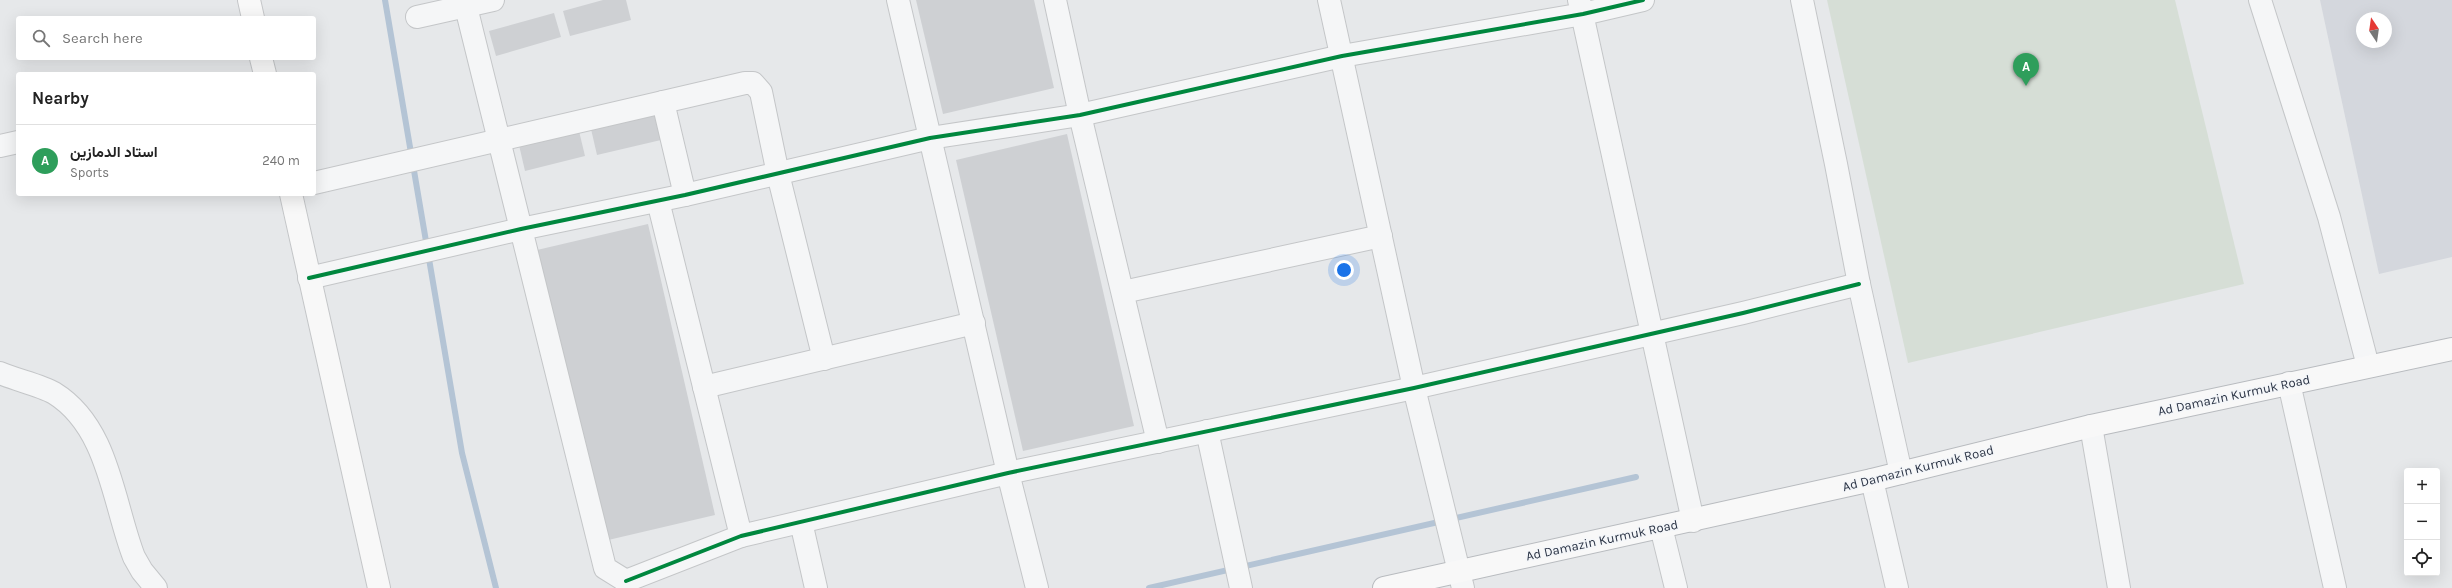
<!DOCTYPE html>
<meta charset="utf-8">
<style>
:root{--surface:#fff;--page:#f6f6f6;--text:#222;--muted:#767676;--line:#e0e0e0;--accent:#6c737f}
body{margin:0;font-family:Karla,Vazirmatn,sans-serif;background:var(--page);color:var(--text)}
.controls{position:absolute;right:12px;bottom:12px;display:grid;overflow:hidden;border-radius:4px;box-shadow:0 4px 16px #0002}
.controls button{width:36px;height:36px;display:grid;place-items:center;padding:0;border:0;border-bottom:1px solid var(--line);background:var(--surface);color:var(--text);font:20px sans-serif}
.compass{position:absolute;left:2356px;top:12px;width:36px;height:36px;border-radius:50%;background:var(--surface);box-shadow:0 4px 16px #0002;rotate:347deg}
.you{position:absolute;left:1344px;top:270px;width:14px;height:14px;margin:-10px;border:3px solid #fff;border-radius:50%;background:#1a73e8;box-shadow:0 0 0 6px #1a73e833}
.badge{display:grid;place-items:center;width:26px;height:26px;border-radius:50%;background:var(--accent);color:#fff;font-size:13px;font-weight:700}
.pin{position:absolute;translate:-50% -33px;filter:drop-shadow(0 1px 2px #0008)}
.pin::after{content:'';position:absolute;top:21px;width:14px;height:12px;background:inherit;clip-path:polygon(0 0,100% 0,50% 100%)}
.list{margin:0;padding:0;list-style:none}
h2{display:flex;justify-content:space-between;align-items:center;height:52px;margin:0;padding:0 16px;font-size:17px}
h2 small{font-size:13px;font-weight:400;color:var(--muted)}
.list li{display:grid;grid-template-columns:26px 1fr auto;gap:12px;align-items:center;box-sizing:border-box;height:72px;padding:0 16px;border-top:1px solid var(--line)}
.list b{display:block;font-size:15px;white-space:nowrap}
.list p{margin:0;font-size:13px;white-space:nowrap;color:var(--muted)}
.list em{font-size:13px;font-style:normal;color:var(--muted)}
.icon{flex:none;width:22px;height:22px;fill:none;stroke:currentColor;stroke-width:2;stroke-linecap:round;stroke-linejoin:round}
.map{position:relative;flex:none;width:2452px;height:588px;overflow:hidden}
.search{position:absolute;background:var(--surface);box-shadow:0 4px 16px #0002;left:16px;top:16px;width:300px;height:44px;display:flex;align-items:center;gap:10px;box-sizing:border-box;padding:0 14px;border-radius:4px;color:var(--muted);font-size:15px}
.panel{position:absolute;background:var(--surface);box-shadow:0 4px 16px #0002;left:16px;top:72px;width:300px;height:124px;border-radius:4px}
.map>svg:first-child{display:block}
</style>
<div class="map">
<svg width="2452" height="588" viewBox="0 0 2452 588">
<rect width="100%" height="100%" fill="#e6e8ea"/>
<path fill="#d4d7dd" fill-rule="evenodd" d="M 2320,0 L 2452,0 L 2452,257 L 2379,274 ZM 2362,18 L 2386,18 L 2386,42 L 2362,42 Z"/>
<path fill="#d6ded6" d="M 1827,0 L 2175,0 L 2244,284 L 1908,363 Z"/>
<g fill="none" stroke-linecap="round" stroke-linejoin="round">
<g stroke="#b4c4d5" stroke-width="6">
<path d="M 385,0 L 462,453 L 496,588"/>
<path d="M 1149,588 L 1636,477"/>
</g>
</g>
<g fill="#ced0d3">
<path d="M 603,0 L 626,0 L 631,20 L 570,36 L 563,11 Z"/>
<path d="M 916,0 L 1034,0 L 1054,88 L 943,114 Z"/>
<path d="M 554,13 L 561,37 L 496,56 L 489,31 Z"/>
<path d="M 655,114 L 661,140 L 597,155 L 591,129 Z"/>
<path d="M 579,131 L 585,156 L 525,171 L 519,145 Z"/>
<path d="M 1067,134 L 1134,426 L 1023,451 L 956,160 Z"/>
<path d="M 648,224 L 715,515 L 604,541 L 537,250 Z"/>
</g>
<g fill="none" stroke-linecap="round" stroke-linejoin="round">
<g stroke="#c4c6c8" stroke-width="24">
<g id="minor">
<path d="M 898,0 L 1008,473 L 1037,588"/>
<path d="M 1055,0 L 1080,115 L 1158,442"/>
<path d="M 1329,0 L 1414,388 L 1463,588"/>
<path d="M 1579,0 L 1693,521"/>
<path d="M 1802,0 L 1836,164 L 1859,284 L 1901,473"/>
<path d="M 2260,0 L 2329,217 L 2368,366"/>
<path d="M 466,7 L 605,568 L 626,581 L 627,588"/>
<path d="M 417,17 L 493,0"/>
<path d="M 663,102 L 685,195"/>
<path d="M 0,146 L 18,142"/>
<path d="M 314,183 L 745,83 L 753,83 L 761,92 L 778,174 L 824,359"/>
<path d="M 658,201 L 741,536"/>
<path d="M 309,278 L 521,229 L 685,195 L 930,138 L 1080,115 L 1342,56 L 1583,14 L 1643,0"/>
<path d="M 1123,292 L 1381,236"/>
<path d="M 2289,383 L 2335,588"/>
<path d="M 704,387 L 974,323"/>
<path d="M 2091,426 L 2119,588"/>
<path d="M 1207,431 L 1241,588"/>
<path d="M 1872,480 L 1897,588"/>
<path d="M 801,522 L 816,588"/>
<path d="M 1661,527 L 1676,588"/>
<path d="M 626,581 L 741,536 L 1008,473 L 1414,388 L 1743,313 L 1859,284"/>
</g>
</g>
<g stroke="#c4c6c8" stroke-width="24">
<path id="tertiary" d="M 0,373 C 16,380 40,385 54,393 C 109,427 113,503 134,557 L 142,571 L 156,588"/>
</g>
<g stroke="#c4c6c8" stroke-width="24">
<g id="secondary">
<path d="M 249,0 L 253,18"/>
<path d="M 261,58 L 265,74"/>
<path d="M 291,194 L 379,588"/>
</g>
</g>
<g stroke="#b8bbbf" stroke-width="24">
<path id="trunk" d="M 1384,588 L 1872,480 L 2091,426 L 2452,349"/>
</g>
<use href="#minor" stroke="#f5f6f7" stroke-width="22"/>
<use href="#tertiary" stroke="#f5f6f7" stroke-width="22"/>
<use href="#secondary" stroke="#f8f8f8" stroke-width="22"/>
<use href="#trunk" stroke="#f8f8f8" stroke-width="22"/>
<g stroke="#f4f6f9" stroke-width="6">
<g id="cycleway">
<path d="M 309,278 L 521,229 L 685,195 L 930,138 L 1080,115 L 1342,56 L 1583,14 L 1643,0"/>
<path d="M 626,581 L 741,536 L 1008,473 L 1414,388 L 1743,313 L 1859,284"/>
</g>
</g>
<use href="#cycleway" stroke="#00873e" stroke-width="4"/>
</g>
<g text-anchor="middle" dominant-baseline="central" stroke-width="3" stroke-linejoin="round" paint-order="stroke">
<g font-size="13" fill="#2b3445" stroke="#f4f6f9">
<text transform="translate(2234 395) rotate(-12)">Ad Damazin Kurmuk Road</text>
<text transform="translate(1918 468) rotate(-14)">Ad Damazin Kurmuk Road</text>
<text transform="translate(1602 540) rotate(-12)">Ad Damazin Kurmuk Road</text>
</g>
</g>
</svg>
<div class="controls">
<button>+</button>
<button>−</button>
<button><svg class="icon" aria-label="locate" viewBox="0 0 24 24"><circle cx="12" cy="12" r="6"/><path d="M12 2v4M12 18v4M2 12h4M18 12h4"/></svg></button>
</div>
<svg class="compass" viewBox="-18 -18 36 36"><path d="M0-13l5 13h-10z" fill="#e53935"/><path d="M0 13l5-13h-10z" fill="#767676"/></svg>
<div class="you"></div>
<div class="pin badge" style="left:2026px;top:86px;background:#2e9e5b">A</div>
<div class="search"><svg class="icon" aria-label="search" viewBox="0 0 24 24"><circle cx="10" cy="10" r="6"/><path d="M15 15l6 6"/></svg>Search here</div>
<section class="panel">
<h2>Nearby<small></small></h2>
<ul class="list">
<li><span class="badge" style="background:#2e9e5b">A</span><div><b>استاد الدمازين</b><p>Sports</p></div><em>240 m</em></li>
</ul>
</section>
</div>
